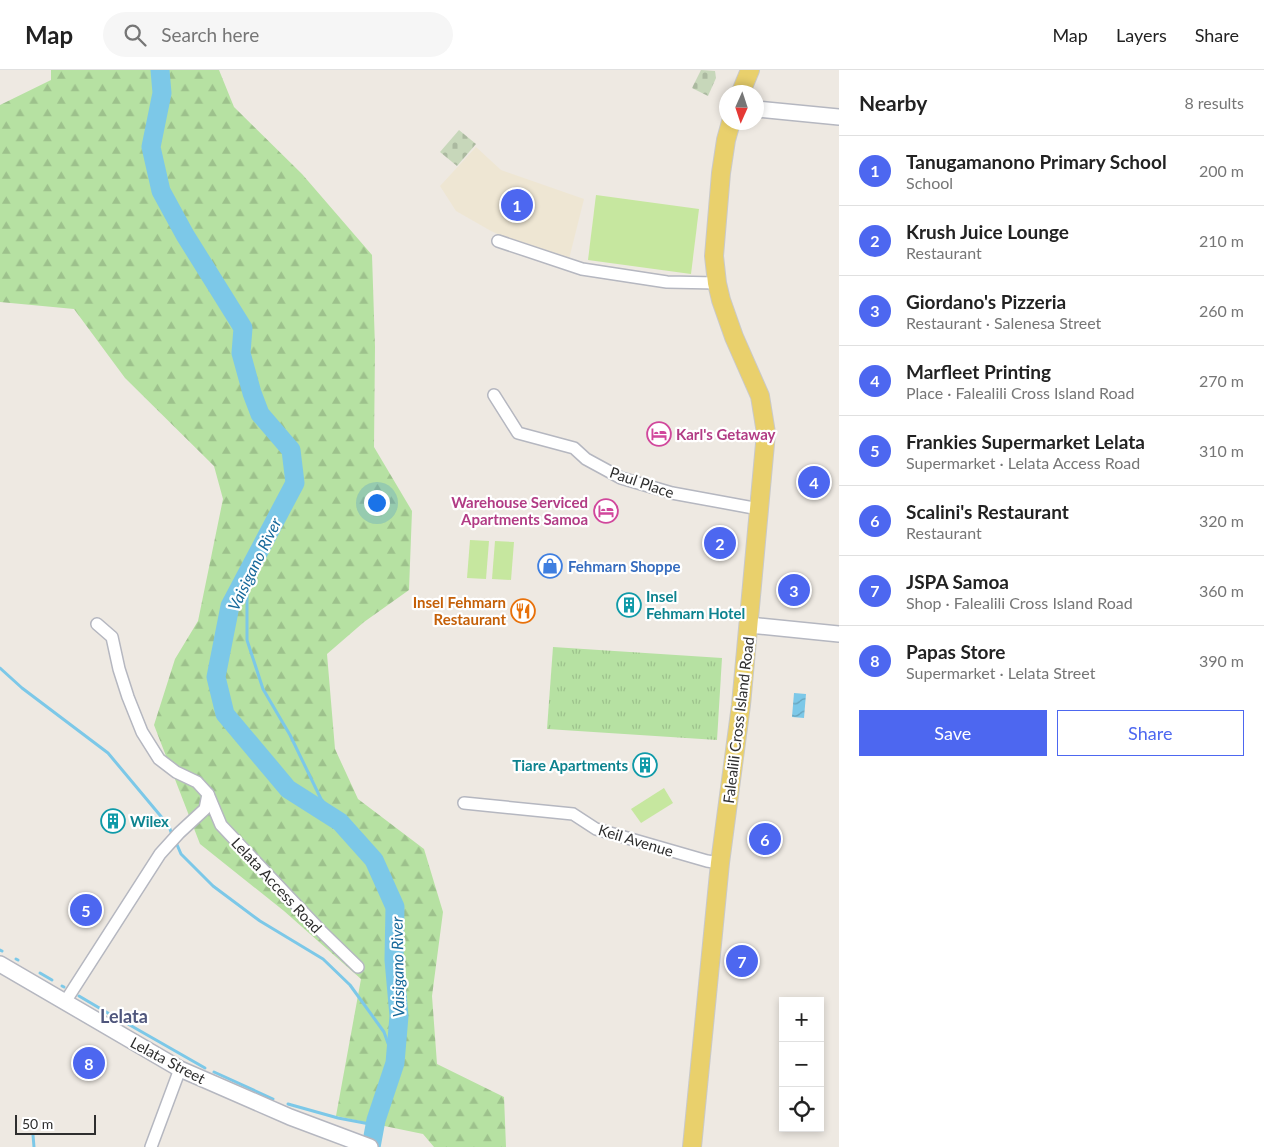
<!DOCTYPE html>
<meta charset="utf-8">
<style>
:root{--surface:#fff;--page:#f6f6f6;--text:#222;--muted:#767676;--line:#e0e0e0;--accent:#4d67f0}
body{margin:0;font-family:Lato,sans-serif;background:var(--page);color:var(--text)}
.controls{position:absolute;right:15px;bottom:15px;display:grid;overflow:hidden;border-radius:0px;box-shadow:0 2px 8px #0003}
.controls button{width:45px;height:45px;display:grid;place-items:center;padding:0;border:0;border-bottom:1px solid var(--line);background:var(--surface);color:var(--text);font:25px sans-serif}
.compass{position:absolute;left:719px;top:15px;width:45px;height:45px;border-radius:50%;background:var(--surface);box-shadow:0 2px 8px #0003;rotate:183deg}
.scale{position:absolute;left:15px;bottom:12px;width:81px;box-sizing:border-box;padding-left:5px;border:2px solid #2e2e2e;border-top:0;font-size:14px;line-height:18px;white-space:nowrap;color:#2e2e2e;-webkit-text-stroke:4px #fff;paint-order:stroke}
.you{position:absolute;left:376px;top:432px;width:18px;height:18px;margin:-12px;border:4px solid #fff;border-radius:50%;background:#1a73e8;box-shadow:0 0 0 8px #1a73e833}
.badge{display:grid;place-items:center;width:32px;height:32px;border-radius:50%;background:var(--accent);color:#fff;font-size:16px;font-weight:700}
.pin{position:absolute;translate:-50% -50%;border:2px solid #fff;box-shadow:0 1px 5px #0006}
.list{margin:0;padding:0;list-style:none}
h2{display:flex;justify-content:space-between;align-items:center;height:65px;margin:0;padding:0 20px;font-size:21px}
h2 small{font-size:16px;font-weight:400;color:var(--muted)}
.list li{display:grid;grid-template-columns:32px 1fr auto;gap:15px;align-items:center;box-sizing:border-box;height:70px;padding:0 20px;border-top:1px solid var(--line)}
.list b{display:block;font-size:19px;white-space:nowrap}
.list p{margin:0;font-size:16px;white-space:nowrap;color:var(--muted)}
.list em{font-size:16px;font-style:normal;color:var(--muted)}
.actions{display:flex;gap:10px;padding:15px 20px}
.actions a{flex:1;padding:11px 0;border:1px solid var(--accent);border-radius:0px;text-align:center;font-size:18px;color:var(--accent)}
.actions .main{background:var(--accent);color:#fff}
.icon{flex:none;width:28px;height:28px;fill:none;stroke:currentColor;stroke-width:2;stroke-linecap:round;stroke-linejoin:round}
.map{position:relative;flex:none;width:839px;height:1077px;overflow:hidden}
header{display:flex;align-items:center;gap:30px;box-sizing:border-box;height:70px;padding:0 25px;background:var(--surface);border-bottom:1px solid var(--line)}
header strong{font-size:24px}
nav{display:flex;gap:28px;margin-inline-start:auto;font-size:18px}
.search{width:350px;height:45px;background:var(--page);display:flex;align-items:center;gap:12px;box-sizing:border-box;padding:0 18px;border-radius:28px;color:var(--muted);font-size:19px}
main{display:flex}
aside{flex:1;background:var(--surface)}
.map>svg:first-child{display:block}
</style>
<header>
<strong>Map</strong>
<div class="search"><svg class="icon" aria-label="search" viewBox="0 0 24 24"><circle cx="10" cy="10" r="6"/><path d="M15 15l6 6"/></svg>Search here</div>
<nav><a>Map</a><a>Layers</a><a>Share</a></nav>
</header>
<main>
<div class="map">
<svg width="839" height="1077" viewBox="0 0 839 1077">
<defs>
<pattern id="forest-firs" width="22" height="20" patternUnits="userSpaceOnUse" patternTransform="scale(1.25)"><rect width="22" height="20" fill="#b6e1a2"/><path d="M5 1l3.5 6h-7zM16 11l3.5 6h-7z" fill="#9dc18c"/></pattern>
<pattern id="cemetery-stones" width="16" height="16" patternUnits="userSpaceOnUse" patternTransform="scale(1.25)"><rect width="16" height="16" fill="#c7d7ba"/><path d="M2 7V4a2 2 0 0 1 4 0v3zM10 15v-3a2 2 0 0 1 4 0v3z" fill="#abb9a0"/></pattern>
<pattern id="park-tufts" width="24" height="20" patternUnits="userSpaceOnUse" patternTransform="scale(1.25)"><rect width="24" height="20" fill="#b6e1a2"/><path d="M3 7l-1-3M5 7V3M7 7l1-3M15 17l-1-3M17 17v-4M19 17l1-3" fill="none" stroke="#9dc18c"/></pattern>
<pattern id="water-waves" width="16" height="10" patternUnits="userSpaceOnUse" patternTransform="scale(1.25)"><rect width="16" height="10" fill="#7cc8e8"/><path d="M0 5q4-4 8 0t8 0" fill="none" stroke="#66a3bc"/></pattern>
</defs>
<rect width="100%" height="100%" fill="#eee9e2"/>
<path fill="#eee6d3" d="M 476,77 L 501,100 L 584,129 L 569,189 L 522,175 L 491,161 L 456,141 L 440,116 Z"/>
<path fill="url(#forest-firs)" d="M 51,0 L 219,0 L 234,37 L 302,104 L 372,185 L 375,277 L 374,377 L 412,441 L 409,520 L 364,552 L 327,584 L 335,679 L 358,729 L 424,779 L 443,842 L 432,926 L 437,994 L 504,1027 L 506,1077 L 434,1077 L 423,1064 L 336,1046 L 361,909 L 284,841 L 200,774 L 154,655 L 175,589 L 198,551 L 223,429 L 214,396 L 125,308 L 74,239 L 0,232 L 0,35 L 51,10 Z"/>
<g fill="url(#cemetery-stones)">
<path d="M 701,0 L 715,1 L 716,8 L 708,26 L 692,18 Z"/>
<path d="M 459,60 L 476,74 L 457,96 L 440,82 Z"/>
</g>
<path fill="url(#park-tufts)" d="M 553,577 L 722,588 L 717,670 L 547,659 Z"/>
<g fill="#c6e79f">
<path d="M 596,125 L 699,139 L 691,204 L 588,190 Z"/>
<path d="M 470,470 L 489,471 L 486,509 L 467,508 Z"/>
<path d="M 495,471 L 514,472 L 511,510 L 492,509 Z"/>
<path d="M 664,718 L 673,733 L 641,753 L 631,739 Z"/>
</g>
<path fill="url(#water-waves)" d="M 794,623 L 806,624 L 804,648 L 792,647 Z"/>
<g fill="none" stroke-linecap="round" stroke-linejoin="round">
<g stroke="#7cc8e8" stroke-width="3">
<path d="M 247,504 L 247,570 L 263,619 L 290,665 L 321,729 L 340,752"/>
<path d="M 0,598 L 22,618 L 108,683 L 169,756 L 172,765"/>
<path d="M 175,770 L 181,784 L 213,816 L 260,851 L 323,889 L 350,915 L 384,962 L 395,993"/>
<path d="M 0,880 L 2,881"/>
<path d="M 16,889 L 18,890"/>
<path d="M 40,903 L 52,910"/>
<path d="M 62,916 L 64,917"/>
<path d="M 79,926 L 118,949"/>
<path d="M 128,954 L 205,998"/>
<path d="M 214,1002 L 273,1029"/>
<path d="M 288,1034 L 338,1048 L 375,1055"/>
<path d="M 33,1065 L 34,1077"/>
</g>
<path stroke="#7cc8e8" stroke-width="19" d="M 160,0 L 162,23 L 151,77 L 161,121 L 185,165 L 243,258 L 241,283 L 252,323 L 260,344 L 291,380 L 295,413 L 230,536 L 216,607 L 225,644 L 288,719 L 340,752 L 374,790 L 395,837 L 394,890 L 399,946 L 395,993 L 376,1050 L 371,1077"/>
<g stroke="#b5b7c0" stroke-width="14">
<g id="street">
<path d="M 498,171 L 582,199 L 667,212 L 717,213"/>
<path d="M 494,325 L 518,363 L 574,378 L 586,389 L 621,408 L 672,423 L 759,439"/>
<path d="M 208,724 L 221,755 L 322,862 L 358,897"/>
<path d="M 464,733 L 573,744 L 596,759 L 707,791 L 720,793"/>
<path d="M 65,932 L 160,784 L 179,763 L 205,739 L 208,724 L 197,712 L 176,702 L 159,689 L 142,662 L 128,627 L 119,599 L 112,567 L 97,554"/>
<path d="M 151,1077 L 180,999"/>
</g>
</g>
<g stroke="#b5b7c0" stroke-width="18">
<g id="secondary">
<path d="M 756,39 L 839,47"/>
<path d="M 749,555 L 839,564"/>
<path d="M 0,894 L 180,999 L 290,1047 L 370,1077"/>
</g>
</g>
<g stroke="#c9c9c9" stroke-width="20">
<g id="primary">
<path d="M 741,22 L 750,0"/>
<path d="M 692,1077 L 720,793 L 741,635 L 766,363 L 760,326 L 734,267 L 721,230 L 717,213 L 714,186 L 721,103 L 726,70 L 731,52"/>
</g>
</g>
<use href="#street" stroke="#fff" stroke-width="11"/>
<use href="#secondary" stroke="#fff" stroke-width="15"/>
<use href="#primary" stroke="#e9d06c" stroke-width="18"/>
</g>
<defs>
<g id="hotel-ring" transform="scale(1.25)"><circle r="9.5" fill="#fff" stroke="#d1479c" stroke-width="1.5"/><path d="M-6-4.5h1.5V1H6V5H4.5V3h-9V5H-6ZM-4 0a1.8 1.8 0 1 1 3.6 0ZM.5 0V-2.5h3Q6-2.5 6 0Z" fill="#d1479c"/></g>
<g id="shop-ring" transform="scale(1.25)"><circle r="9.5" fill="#fff" stroke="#3f7fe0" stroke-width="1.5"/><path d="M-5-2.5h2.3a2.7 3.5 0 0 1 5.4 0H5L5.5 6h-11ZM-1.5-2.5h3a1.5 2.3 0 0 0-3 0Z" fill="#3f7fe0"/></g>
<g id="building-ring" transform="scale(1.25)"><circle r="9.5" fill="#fff" stroke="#0f9aa8" stroke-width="1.5"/><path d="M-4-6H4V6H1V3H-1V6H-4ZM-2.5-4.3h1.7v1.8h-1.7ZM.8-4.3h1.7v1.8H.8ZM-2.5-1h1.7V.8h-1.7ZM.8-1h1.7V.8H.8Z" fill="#0f9aa8"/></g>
<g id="restaurant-ring" transform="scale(1.25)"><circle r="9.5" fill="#fff" stroke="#e8710a" stroke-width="1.5"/><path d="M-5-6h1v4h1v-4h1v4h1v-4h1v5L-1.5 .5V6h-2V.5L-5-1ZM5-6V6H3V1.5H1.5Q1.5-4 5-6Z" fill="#e8710a"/></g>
</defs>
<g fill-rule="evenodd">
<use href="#hotel-ring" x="659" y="364"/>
<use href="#hotel-ring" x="606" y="441"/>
<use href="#shop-ring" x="550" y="496"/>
<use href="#building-ring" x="629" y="535"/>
<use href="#restaurant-ring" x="523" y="541"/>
<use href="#building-ring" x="645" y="695"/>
<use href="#building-ring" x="113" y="751"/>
</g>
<g text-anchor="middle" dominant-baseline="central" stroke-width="4.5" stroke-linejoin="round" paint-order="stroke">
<g font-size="15" font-weight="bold" fill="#b23c85" stroke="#fff" text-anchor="start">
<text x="676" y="364">Karl's Getaway</text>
<text x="588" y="432" text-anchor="end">Warehouse Serviced<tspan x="588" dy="17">Apartments Samoa</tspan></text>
</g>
<g font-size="15" fill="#2e2e2e" stroke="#fff">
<text transform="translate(642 412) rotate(19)">Paul Place</text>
<text transform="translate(738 650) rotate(-83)">Falealili Cross Island Road</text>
<text transform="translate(636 770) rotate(17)">Keil Avenue</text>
<text transform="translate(277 815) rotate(47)">Lelata Access Road</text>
<text transform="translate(168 990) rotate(28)">Lelata Street</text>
</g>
<g font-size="15" font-weight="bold" fill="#366cbe" stroke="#fff" text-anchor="start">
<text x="568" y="496">Fehmarn Shoppe</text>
</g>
<g font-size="15" font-weight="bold" fill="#0d838f" stroke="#fff" text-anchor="start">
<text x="646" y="526">Insel<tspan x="646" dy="17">Fehmarn Hotel</tspan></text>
<text x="628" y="695" text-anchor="end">Tiare Apartments</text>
<text x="130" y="751">Wilex</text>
</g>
<g font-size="15" font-weight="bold" fill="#c56008" stroke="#fff" text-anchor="end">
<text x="506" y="532">Insel Fehmarn<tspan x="506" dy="17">Restaurant</tspan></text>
</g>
<g font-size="16" font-style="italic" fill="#16689a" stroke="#fff">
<text transform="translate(254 494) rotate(-64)">Vaisigano River</text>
<text transform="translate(397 897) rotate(-91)">Vaisigano River</text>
</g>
<g font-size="18" font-weight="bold" fill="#50577d" stroke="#fff">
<text x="124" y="946">Lelata</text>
</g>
</g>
</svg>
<div class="controls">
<button>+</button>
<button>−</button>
<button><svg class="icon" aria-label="locate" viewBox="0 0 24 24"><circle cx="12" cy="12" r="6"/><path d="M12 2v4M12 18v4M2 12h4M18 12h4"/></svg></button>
</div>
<svg class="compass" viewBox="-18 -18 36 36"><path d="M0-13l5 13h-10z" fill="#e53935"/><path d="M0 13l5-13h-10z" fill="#767676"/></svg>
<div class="scale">50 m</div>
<div class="you"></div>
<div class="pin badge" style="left:517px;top:135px">1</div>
<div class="pin badge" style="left:720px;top:473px">2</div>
<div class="pin badge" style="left:794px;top:520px">3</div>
<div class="pin badge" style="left:814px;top:412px">4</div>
<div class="pin badge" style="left:86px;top:840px">5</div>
<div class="pin badge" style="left:765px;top:769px">6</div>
<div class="pin badge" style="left:742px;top:891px">7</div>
<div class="pin badge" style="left:89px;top:993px">8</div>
</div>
<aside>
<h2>Nearby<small>8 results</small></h2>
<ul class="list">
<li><span class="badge">1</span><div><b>Tanugamanono Primary School</b><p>School</p></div><em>200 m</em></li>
<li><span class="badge">2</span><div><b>Krush Juice Lounge</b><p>Restaurant</p></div><em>210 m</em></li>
<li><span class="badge">3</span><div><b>Giordano's Pizzeria</b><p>Restaurant · Salenesa Street</p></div><em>260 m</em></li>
<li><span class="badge">4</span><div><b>Marfleet Printing</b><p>Place · Falealili Cross Island Road</p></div><em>270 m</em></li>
<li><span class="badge">5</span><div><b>Frankies Supermarket Lelata</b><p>Supermarket · Lelata Access Road</p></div><em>310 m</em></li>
<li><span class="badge">6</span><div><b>Scalini's Restaurant</b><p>Restaurant</p></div><em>320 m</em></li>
<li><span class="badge">7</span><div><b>JSPA Samoa</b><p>Shop · Falealili Cross Island Road</p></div><em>360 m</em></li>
<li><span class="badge">8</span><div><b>Papas Store</b><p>Supermarket · Lelata Street</p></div><em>390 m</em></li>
</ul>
<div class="actions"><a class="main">Save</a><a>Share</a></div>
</aside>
</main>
